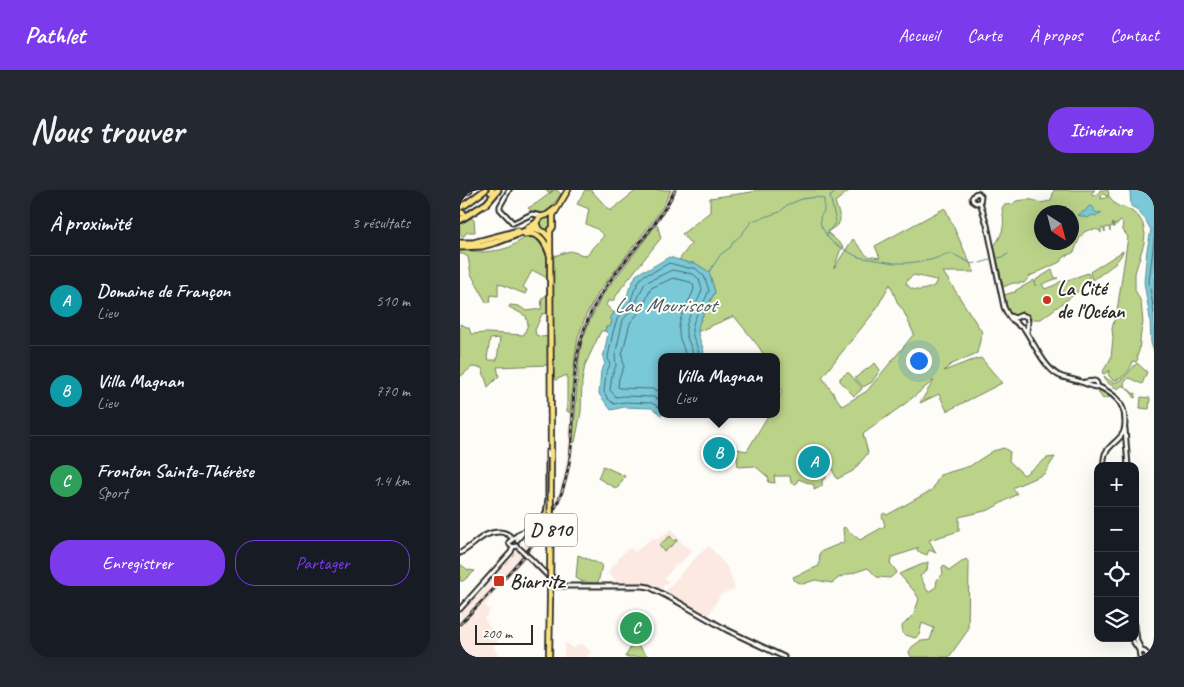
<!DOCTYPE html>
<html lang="fr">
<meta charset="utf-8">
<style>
:root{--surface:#171b24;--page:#242831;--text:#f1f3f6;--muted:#9ea1a6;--line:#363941;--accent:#7c3aed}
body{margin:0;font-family:Caveat,sans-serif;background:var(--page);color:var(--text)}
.controls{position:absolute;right:15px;bottom:15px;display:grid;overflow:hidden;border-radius:10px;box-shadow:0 5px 20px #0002}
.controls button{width:45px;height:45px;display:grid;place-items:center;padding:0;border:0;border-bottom:1px solid var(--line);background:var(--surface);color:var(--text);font:25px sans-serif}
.compass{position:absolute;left:574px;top:15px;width:45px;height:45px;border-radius:50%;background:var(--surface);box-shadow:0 5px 20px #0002;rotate:144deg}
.scale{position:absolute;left:15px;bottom:12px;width:58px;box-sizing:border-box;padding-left:5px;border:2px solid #2b2b2b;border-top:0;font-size:14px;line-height:18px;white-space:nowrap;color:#2b2b2b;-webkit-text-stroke:4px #fdfcf7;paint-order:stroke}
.you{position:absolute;left:458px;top:170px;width:18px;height:18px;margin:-12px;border:4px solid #fff;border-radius:50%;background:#1a73e8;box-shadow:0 0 0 8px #1a73e833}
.badge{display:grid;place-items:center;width:32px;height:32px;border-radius:50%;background:var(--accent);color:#fff;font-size:16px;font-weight:700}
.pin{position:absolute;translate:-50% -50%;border:2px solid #fff;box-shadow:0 1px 5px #0006}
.popup{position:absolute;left:198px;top:163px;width:122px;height:65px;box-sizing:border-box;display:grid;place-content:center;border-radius:10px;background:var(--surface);filter:drop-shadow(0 1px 4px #0005);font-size:16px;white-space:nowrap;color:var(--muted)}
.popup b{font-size:19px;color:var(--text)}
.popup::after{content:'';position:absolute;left:50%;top:100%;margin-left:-10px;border:10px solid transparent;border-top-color:var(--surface)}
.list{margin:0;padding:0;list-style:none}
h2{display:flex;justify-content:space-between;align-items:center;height:65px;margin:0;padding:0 20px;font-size:21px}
h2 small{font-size:16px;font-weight:400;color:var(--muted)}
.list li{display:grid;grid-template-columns:32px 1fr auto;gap:15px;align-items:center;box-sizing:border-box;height:90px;padding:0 20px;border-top:1px solid var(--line)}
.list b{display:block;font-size:19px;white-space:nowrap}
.list p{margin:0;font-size:16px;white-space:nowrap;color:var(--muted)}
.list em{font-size:16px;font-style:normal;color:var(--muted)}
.actions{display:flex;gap:10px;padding:15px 20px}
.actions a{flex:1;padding:11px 0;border:1px solid var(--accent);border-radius:20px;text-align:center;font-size:18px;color:var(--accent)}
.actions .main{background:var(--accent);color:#fff}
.icon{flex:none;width:28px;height:28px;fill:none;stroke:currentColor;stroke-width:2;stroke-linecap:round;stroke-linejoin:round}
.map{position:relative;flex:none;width:694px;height:467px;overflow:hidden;border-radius:20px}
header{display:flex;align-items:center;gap:30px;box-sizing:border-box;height:70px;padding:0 25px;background:var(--accent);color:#fff}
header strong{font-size:24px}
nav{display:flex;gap:28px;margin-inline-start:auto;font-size:18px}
.intro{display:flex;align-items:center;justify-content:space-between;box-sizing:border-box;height:120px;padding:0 30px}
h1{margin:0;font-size:35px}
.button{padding:12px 22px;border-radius:20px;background:var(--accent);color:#fff;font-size:18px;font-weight:700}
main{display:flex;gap:30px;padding:0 30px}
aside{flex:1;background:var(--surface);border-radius:20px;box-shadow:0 5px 20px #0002}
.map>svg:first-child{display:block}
</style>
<header>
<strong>Pathlet</strong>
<nav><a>Accueil</a><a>Carte</a><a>À propos</a><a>Contact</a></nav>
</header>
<div class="intro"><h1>Nous trouver</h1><a class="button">Itinéraire</a></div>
<main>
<aside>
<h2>À proximité<small>3 résultats</small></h2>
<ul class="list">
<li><span class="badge" style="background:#0f9aa8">A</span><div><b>Domaine de Françon</b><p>Lieu</p></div><em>510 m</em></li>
<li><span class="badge" style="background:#0f9aa8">B</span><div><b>Villa Magnan</b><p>Lieu</p></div><em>770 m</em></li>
<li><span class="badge" style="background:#2e9e5b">C</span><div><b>Fronton Sainte-Thérèse</b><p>Sport</p></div><em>1.4 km</em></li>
</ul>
<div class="actions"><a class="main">Enregistrer</a><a>Partager</a></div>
</aside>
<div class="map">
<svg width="694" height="467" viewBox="0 0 694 467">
<rect width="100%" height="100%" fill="#fdfcf7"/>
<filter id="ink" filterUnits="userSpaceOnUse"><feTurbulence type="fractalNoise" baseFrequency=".02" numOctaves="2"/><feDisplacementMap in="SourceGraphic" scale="10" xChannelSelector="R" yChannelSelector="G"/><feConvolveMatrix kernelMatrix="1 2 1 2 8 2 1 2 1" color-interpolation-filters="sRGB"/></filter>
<g filter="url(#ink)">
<g fill="#fbe9e2">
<path d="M 211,0 L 217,0 L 209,15 L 197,34 L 144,103 L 134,121 L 126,142 L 122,151 L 119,170 L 112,266 L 103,302 L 92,329 L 92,319 L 98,304 L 104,283 L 108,257 L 113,177 L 118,147 L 123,134 L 126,125 L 140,100 L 195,28 L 203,16 Z"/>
<path d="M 89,325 L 89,333 L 69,365 L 62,358 L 82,337 Z"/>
<path d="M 212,339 L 223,355 L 233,360 L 218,375 L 216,374 L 205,388 L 208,392 L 200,400 L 191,396 L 184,394 L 159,394 L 148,383 L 151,377 L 153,374 L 158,373 L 158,369 L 162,364 L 168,359 L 171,358 L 175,362 L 192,348 L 196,350 Z"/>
<path d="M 249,356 L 268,378 L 275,399 L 261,404 L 248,426 L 206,403 L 205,402 L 236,367 Z"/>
<path d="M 58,359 L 67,367 L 32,405 L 33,406 L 25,415 L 30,421 L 24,428 L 38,453 L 33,456 L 39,467 L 0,467 L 0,417 L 3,419 Z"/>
<path d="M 105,452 L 113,459 L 119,454 L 124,455 L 131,462 L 126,467 L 104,467 Z"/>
</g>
<g fill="#bbd389" stroke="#737f5a" fill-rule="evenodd">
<path d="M 86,0 L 97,0 L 101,4 L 87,23 C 79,23 73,24 68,18 L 77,13 L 93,1 L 88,3 Z"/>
<path d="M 125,0 L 131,0 L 150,21 L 177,0 L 211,0 L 203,16 L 195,28 L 140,100 L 126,125 L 118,147 L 115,166 L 110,223 L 107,221 L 107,185 L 95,190 L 87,175 L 37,177 L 39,186 L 28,197 L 22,178 L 12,177 L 0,187 L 0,134 L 9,138 L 11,144 L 26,143 L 64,145 L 68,134 L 66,126 L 49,117 L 50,115 L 59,116 L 66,121 L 81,119 L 82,108 L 87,105 L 87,88 L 76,82 L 72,81 L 63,97 L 67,100 L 65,104 L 38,93 L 38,106 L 31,105 L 30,112 L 26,112 L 11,84 L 8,67 L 3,64 L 0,64 L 0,60 L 24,62 L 40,60 L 50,57 L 66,47 L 73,47 L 82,54 L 94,66 L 110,61 L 127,66 L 133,57 L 144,46 L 137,39 L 126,34 L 129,19 L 117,14 ZM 89,123 L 89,146 L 82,147 L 76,145 L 75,140 L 82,124 ZM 40,148 L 37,170 L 29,170 L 27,168 L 30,149 Z"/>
<path d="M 295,0 L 390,0 L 375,12 C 381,31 385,31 367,42 L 384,57 L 380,61 L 374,78 L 393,49 L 407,66 L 420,68 L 415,56 L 485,18 L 514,82 L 483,82 L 522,142 L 517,163 L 490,175 L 484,181 L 507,172 L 521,168 L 542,193 L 487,221 L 479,204 L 460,213 L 474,190 L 446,213 L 403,244 L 408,263 L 393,281 L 377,289 L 372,279 L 365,283 L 366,288 L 362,290 L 362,296 L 354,300 L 354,295 L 338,289 L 336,294 L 331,293 L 330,286 L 314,286 L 315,293 L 308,292 L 309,288 L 295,276 L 278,277 L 276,259 L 287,261 L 309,224 L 316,224 L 317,212 L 322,202 L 317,191 L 316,167 L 305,167 L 299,157 L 274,126 L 237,142 L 238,135 L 255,102 L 249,82 L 235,73 L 229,73 L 219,70 L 231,54 L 222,44 L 250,22 L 250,8 L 292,2 ZM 454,85 L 476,90 L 477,90 L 474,96 C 464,100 453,104 446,93 L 448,89 ZM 430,94 L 438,114 L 443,120 L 454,144 L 407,201 L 382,216 L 362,187 L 415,121 ZM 355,265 L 360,271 L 364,273 L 365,278 L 359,282 L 355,281 L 349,275 L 347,282 L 343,282 L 341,279 L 342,276 L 344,275 L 347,276 L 350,273 L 348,270 Z"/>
<path d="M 594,0 L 635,0 L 631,4 L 633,6 L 638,4 L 640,0 L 648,0 L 649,5 L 646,6 L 644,4 L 642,4 L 641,9 L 645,8 L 649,6 L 655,14 L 660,17 L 661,16 L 670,20 L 679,27 L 683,34 L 685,44 L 684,53 L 675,83 L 675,100 L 681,112 L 683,133 L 681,142 L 679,161 L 677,166 L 678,169 L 676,172 L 673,171 C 671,180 663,189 653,191 L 648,184 L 650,180 L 644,184 L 642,183 L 651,168 L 653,148 L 652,139 L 655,127 L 659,126 L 659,124 L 657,121 L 668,47 L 662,39 L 663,33 L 660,31 L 658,34 L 655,34 L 654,37 L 653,37 L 653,33 L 652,36 L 650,37 L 650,41 L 649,37 L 645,38 L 645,42 L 643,38 L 641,39 L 641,43 L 639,40 C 621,37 620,48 614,62 L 604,67 L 600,72 L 570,86 L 564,93 L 553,93 L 543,97 L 534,56 C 544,43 545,34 542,18 L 544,15 C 551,14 552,16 556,11 C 565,10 572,8 580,13 L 591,11 ZM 582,22 L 612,22 L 612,52 L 582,52 Z"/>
<circle cx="85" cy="34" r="7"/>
<path d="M 11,28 L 14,30 L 15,42 L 7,42 L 4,46 L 0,46 L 0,34 Z"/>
<path d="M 197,34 L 201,48 L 162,97 L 153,111 L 148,111 L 146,115 L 154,123 L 150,128 L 152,131 L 150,138 L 146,137 L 145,141 L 141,141 L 125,175 L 122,191 L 121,222 L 115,252 L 113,253 L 119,170 L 122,151 L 130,130 L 144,103 Z"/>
<path d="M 663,61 C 661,71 641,85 632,90 L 630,82 Z"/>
<path d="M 592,80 L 595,88 L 598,88 L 582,94 L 585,99 L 595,95 L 601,91 L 602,92 L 628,83 L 631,92 L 581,129 L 571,129 L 564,124 L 556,127 C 547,123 545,113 544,105 L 554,102 L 555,103 L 556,100 L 566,95 L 574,90 L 574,94 L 576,96 L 575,92 L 577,89 Z"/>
<path d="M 415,173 L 420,180 L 412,192 L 403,197 L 395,188 Z"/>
<path d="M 677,173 L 687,182 L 682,194 L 669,188 L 666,190 L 664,194 L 666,197 L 674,204 L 676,203 L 675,208 L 673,207 L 674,206 L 665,196 L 661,196 L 658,199 C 652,196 646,193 644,186 L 653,193 C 664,191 669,181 677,173 Z"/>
<path d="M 387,183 L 389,183 L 402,198 L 401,200 L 394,206 L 393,205 L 380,191 L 380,188 Z"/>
<path d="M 637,198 C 652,205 665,215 663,233 C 661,229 662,225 661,220 C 659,215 654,210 650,207 L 645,208 L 643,209 L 636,199 Z"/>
<path d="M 681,207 L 690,208 L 689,219 L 680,218 Z"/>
<path d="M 544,258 L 550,262 L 549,271 L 564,285 L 587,268 L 595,267 L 584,284 L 554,297 L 553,298 L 557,304 L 529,320 L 499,327 L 499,341 L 469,350 L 476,363 L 469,360 L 467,365 L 457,361 L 458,357 L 451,361 L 432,367 L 430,373 L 437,382 L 430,388 L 417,387 L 408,378 L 380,387 L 372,393 L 355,390 L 343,394 L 335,391 L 333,387 L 359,376 L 360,362 L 384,352 L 383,338 L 384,337 L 400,350 L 425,336 L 422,325 L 424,323 L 427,325 L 472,300 L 480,285 L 510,276 L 533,261 Z"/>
<path d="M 143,276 L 165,286 L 157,299 L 138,288 Z"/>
<path d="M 210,346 L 214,351 L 216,349 L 217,351 L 204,362 L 199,355 Z"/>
<path d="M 118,365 L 142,375 L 138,393 L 123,392 L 116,388 Z"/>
<path d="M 506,369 L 509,373 L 508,440 L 489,467 L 451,467 L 449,462 L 452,457 L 460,451 L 463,451 L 470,450 L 474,438 L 462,433 L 459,445 L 455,448 L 443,444 L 442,436 L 454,424 L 459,409 L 455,402 L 439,384 L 468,372 L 467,380 L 460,386 L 468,402 L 476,397 L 477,390 L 483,384 L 482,377 L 484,375 L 489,381 Z"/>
<path d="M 0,374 L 8,380 L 15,381 L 3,391 L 0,391 Z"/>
<path d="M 174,452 L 188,466 L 191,467 L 165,467 Z"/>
</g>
<g fill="#7ac9d8" stroke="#5a8a93">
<path d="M 670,0 L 694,0 L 694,162 L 691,153 L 690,128 L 684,92 L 687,60 L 691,40 L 685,29 L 676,19 L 671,16 Z"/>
<path d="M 629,16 L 633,17 L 635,22 L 638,23 L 641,22 L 642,24 L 639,24 L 636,26 L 632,25 L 628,28 L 618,25 L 626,20 Z"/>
<path d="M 209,67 L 229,73 L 235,73 L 249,82 L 255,102 C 250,111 236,133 238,143 C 240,153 244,156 244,167 L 202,167 L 202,224 L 205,224 L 201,225 L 192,218 L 164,217 L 151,220 L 139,204 L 141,181 L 145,174 L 143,168 L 148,144 L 145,141 L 146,137 L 150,137 L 152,131 L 150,128 L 167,107 L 169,99 L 176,85 L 184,80 L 189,79 Z"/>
</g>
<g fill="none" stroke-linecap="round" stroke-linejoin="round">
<g stroke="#4b6a70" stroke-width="1">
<path d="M 694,49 L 689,92 L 694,123"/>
<path d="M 202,202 L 193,199 L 160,198 L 158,197 L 159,188 L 164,177 L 162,165 L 170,133 L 183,117 L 191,98 L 213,88 L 230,92 L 233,94 L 234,99 C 229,114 217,127 219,144 C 220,152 225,158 225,167"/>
<path d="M 202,211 L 193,207 L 164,206 L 156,207 L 150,200 L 152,185 L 156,176 L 155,166 L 163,130 L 176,113 L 180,103 L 185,93 L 212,80 L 233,84 L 239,89 L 242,100 C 238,114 224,129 226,144 C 228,152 233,158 233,167"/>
<path d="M 202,219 L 192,213 L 164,212 L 154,214 L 148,209 L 144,202 L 146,183 L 150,175 L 148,167 L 153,142 L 156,133 L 157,129 L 171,110 L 174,101 L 180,89 L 186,84 L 193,82 L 209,73 L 228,78 L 235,78 L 244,86 L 249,100 C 245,113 233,126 232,140 C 232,149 239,156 239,167"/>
</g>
<g stroke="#5a8a93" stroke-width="1">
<path d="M 367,46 L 368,42 L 376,32 L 370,6 L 374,4 L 378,0"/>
<path d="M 538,68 L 543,67 L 548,64"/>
<path d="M 520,73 L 530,70"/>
<path d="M 249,82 L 261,64 L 271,57 L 273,52 L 281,45 L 292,31 L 320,22 L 327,15 L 342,9 L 356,7 L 364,9 L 364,21 L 360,27 L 361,36 L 367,46 L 373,53 L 398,67 L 434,73 L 447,73 L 471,70 L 487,64 L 493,64 L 512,74 L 516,73"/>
</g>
<g stroke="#2b2b2b" stroke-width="7">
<g id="tertiary">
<path d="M 49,0 L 40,16 L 40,19 L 53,33 L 72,24 L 82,26"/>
<path d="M 95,396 L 183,396 L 189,397 L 218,412 L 267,440 L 324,467"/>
<path d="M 0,419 L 51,362 L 53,357"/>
</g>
</g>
<g stroke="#2b2b2b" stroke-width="7">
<g id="secondary">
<path d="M 515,4 L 518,3 L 521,6 L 520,12 L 527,35 L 544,117 C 546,121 548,126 551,129 C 555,131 557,132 559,136 L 563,137 C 573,151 583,176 598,185 C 605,189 614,189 621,192 C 626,193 631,197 636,197 L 637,196 C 653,203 665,212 665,231 C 665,235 665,239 663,243 C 659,251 649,255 645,264 C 644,267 644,272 643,276"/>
<path d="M 515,4 L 512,8 L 513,11 L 516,13 L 520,12"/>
<path d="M 550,126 L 555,128 L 562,125 L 567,127 L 568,132 L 567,142"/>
<path d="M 625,192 L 635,191 L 637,193 L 637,196"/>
<path d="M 665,239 L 668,276"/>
<path d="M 54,348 L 60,343 L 77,337 L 86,324 L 88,309 L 88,262"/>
<path d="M 53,349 L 49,352 L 50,355 L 53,357 L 57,356"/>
<path d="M 57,350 L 63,343"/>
<path d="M 0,363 C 14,356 22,342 39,342 C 45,342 49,344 53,349"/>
<path d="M 71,369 L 90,388"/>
<path d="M 675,372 L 675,391"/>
<circle cx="93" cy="392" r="4.5"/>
<path d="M 675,435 L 677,451 L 682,461"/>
<path d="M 671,448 L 679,460 L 680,467"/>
<path d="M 681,462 L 683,461 L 685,462 L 687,464 L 687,467"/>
</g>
</g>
<g stroke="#2b2b2b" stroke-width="8">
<g id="primary">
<path d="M 90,49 L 84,42 L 79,40 L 76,33 L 80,27 L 87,25 L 95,19"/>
<path d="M 91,268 L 90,41 L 93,37 L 93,25 L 108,0"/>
<path d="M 86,324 L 91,315"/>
<path d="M 89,467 L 90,411"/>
</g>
</g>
<g stroke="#2b2b2b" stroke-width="9">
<g id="motorway">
<path d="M 31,2 L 32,0"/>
<path d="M 0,4 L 9,0"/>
<path d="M 0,17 L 6,14 L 25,0"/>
<path d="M 0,23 L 3,23"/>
<path d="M 0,30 L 27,13 L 38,0"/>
<path d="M 68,38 L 76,33"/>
<path d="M 65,44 C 80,41 86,53 90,65"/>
<path d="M 0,53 L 13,53 L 58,41"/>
<path d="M 0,57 L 22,56 L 37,52 L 73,38 L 79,40"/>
</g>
</g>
<use href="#tertiary" stroke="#fdfcf7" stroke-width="3"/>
<use href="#secondary" stroke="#fdfcf7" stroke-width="3"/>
<use href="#primary" stroke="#fae180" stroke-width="4.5"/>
<use href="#motorway" stroke="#fae180" stroke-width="5"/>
<g stroke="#2b2b2b" stroke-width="3">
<path id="rail" d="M 0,434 C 33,399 77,359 97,314 C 105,297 109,278 111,259 C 115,217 110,172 127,132 C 146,83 192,48 215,0"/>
</g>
<use href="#rail" stroke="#fdfcf7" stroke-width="1" stroke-dasharray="4" stroke-linecap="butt"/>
<g stroke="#2b2b2b" stroke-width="7" stroke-linecap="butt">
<path id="secondary-bridge" d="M 59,358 L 71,369"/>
</g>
<g stroke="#2b2b2b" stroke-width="8" stroke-linecap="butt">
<path id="primary-bridge" d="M 90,411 L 91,268"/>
</g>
<use href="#secondary-bridge" stroke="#fdfcf7" stroke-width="3"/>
<use href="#primary-bridge" stroke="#fae180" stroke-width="4.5"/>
</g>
</g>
<g fill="#c8321e" stroke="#fdfcf7" stroke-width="2">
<circle cx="587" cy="110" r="5"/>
<rect x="33" y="385" width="12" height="12" rx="2.5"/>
</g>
<g text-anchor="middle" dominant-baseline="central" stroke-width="4" stroke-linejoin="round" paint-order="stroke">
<rect fill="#fdfcf7" stroke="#6a6a68" stroke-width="1" x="65" y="323.5" width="52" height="33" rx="4"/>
<g font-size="19" font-weight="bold" fill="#2b2b2b">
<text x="91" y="340">D 810</text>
</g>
<g font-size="20" font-weight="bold" fill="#2b2b2b" stroke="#fdfcf7" text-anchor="start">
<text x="597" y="98">La Cité<tspan x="597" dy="23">de l'Océan</tspan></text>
<text x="50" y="391">Biarritz</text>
</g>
<g font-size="21" font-style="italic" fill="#435a5f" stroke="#fdfcf7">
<text x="205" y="115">Lac Mouriscot</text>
</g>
</g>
</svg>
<div class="controls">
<button>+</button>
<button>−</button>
<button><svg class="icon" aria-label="locate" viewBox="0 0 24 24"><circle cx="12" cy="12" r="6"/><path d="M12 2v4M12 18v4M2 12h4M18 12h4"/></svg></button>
<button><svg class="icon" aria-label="layers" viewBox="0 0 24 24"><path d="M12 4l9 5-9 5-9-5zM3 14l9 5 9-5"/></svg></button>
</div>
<svg class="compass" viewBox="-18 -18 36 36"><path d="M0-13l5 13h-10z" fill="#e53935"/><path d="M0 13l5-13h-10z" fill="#9ea1a6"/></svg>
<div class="scale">200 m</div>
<div class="you"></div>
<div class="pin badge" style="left:354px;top:272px;background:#0f9aa8">A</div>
<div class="pin badge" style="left:259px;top:263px;background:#0f9aa8">B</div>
<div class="popup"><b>Villa Magnan</b>Lieu</div>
<div class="pin badge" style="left:176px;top:438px;background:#2e9e5b">C</div>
</div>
</main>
